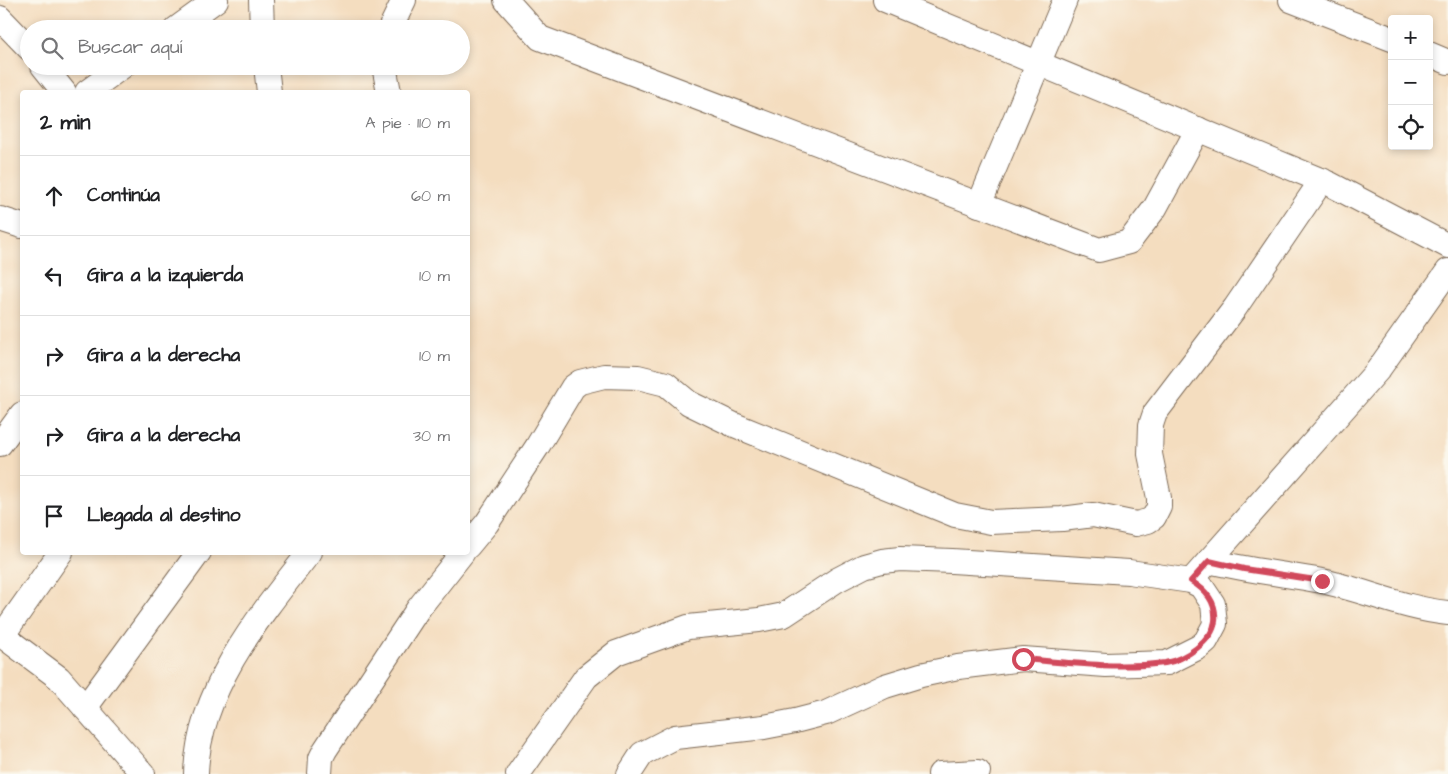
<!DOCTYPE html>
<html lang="es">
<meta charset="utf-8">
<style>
:root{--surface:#fff;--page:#f6f6f6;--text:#202124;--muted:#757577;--line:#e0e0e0}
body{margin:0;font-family:"Architects Daughter",sans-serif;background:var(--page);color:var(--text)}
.controls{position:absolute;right:15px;top:15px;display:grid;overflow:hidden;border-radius:5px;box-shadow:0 2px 8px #0003}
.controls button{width:45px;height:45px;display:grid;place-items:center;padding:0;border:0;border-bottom:1px solid var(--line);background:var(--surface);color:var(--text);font:25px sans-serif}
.stop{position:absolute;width:15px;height:15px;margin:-11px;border:4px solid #d1495b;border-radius:50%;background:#fff}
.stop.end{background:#d1495b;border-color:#fff;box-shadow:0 1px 5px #0008}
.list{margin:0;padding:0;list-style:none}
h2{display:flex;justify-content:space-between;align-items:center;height:65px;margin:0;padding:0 20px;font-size:21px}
h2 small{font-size:16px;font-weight:400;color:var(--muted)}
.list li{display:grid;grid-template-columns:32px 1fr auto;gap:15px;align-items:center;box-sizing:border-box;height:80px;padding:0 20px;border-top:1px solid var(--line)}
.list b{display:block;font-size:19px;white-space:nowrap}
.list em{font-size:16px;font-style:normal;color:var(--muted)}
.icon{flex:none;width:28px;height:28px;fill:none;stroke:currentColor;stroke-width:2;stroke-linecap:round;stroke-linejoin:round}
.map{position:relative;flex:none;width:1448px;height:774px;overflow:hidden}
.search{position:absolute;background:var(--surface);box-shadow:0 2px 8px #0003;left:20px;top:20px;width:450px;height:55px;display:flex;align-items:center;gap:12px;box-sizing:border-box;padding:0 18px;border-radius:28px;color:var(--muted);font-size:19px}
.panel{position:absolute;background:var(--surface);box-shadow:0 2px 8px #0003;left:20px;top:90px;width:450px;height:465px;border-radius:5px}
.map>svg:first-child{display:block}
</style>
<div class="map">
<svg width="1448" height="774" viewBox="0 0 1448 774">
<rect width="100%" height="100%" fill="#fbf7ec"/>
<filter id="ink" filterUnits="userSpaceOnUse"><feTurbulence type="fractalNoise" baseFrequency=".02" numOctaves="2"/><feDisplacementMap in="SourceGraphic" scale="10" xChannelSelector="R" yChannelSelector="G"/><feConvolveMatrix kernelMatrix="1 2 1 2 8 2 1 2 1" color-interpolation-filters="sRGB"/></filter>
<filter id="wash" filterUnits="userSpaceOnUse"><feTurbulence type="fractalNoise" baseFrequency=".0096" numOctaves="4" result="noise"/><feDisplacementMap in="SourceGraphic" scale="20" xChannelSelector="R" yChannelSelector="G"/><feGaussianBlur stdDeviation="1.12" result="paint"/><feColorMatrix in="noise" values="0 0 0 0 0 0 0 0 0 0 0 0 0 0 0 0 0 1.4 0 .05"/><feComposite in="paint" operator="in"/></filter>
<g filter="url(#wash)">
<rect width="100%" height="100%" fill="#f4ddbf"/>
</g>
<g filter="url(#ink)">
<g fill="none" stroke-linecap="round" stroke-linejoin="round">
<g stroke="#7c6956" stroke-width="26">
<g id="minor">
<path d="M 261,0 L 262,29"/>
<path d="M 506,0 L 540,38 L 1099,250 L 1129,242 L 1155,208 L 1198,129"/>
<path d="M 885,0 L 1330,184 L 1448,246"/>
<path d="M 1291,0 L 1392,39"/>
<path d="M 0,18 L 29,48"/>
<path d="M 176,29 L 216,0"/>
<path d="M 390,29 L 404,0"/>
<path d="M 1429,54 L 1448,62"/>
<path d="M 43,66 L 64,92"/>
<path d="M 266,66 L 269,92"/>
<path d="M 384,66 L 389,92"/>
<path d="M 87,92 L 123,66"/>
<path d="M 979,205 L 1065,0"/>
<path d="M 0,219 L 22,226"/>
<path d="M 0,444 L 22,414"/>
<path d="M 468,546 L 487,523 L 537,447 L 573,387 L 580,382 L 604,376 L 638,377 L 666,384 L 689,403 L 732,424 L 955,515 L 991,522 L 1062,519 L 1093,515 L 1136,524 L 1148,521 L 1154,517 L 1159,507 L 1159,498 L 1150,454 L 1151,425 L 1155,413 L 1235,308 L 1322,180"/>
<path d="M 1209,561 C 1246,570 1284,574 1322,581 C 1364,590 1405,609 1448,613"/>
<path d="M 1191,581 L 1378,370 L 1448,271"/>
<path d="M 0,634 L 59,678 L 143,774"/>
<path d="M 2,636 L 61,552"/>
<path d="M 85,708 L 199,552"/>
<path d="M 196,774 C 198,690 260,615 310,552"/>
<path d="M 320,774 L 321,758 L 325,750 L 418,609 L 463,552"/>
<path d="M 518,774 L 586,677 L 616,653 L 688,627 L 759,620 L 784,615 L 837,580 L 864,566 L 882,561 L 900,559 L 952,561 L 1129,572 L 1191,581 L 1201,586 L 1213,604 L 1215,624 L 1206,641 L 1199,647 L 1167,663 L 1106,665 L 1023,659 L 958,667 L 921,675 L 885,686 L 826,713 L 795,721 L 764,727 L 675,737 L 642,754 L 629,774"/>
<path d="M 940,774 L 978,772"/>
</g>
</g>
<use href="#minor" stroke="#fff" stroke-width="24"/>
</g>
</g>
<g fill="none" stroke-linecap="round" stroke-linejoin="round" filter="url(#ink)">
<path stroke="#d1495b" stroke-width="6" d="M 1023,659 C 1069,663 1118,669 1165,663 C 1184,660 1213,641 1215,621 C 1217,602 1206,590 1191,581 L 1209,561 L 1244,569 L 1322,581"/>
</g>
</svg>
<div class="controls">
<button>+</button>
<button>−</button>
<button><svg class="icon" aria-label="locate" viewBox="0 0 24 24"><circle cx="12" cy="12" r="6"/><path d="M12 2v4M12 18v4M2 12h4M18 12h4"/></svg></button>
</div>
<div class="stop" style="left:1023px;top:659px"></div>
<div class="stop end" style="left:1322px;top:581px"></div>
<div class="search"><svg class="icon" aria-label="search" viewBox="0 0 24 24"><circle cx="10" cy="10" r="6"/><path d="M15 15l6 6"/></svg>Buscar aquí</div>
<section class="panel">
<h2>2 min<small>A pie · 110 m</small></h2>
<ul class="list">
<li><svg class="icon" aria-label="ahead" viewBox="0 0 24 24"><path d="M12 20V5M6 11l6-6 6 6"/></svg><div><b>Continúa</b></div><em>60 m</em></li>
<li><svg class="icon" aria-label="left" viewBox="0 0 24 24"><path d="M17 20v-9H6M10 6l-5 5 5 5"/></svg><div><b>Gira a la izquierda</b></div><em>10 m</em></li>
<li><svg class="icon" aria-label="right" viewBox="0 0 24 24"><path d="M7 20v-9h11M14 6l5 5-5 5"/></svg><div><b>Gira a la derecha</b></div><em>10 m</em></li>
<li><svg class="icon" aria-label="right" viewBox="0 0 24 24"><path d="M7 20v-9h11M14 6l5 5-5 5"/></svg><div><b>Gira a la derecha</b></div><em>30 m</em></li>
<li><svg class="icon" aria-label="arrive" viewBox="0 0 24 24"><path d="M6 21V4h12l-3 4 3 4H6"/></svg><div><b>Llegada al destino</b></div></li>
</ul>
</section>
</div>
